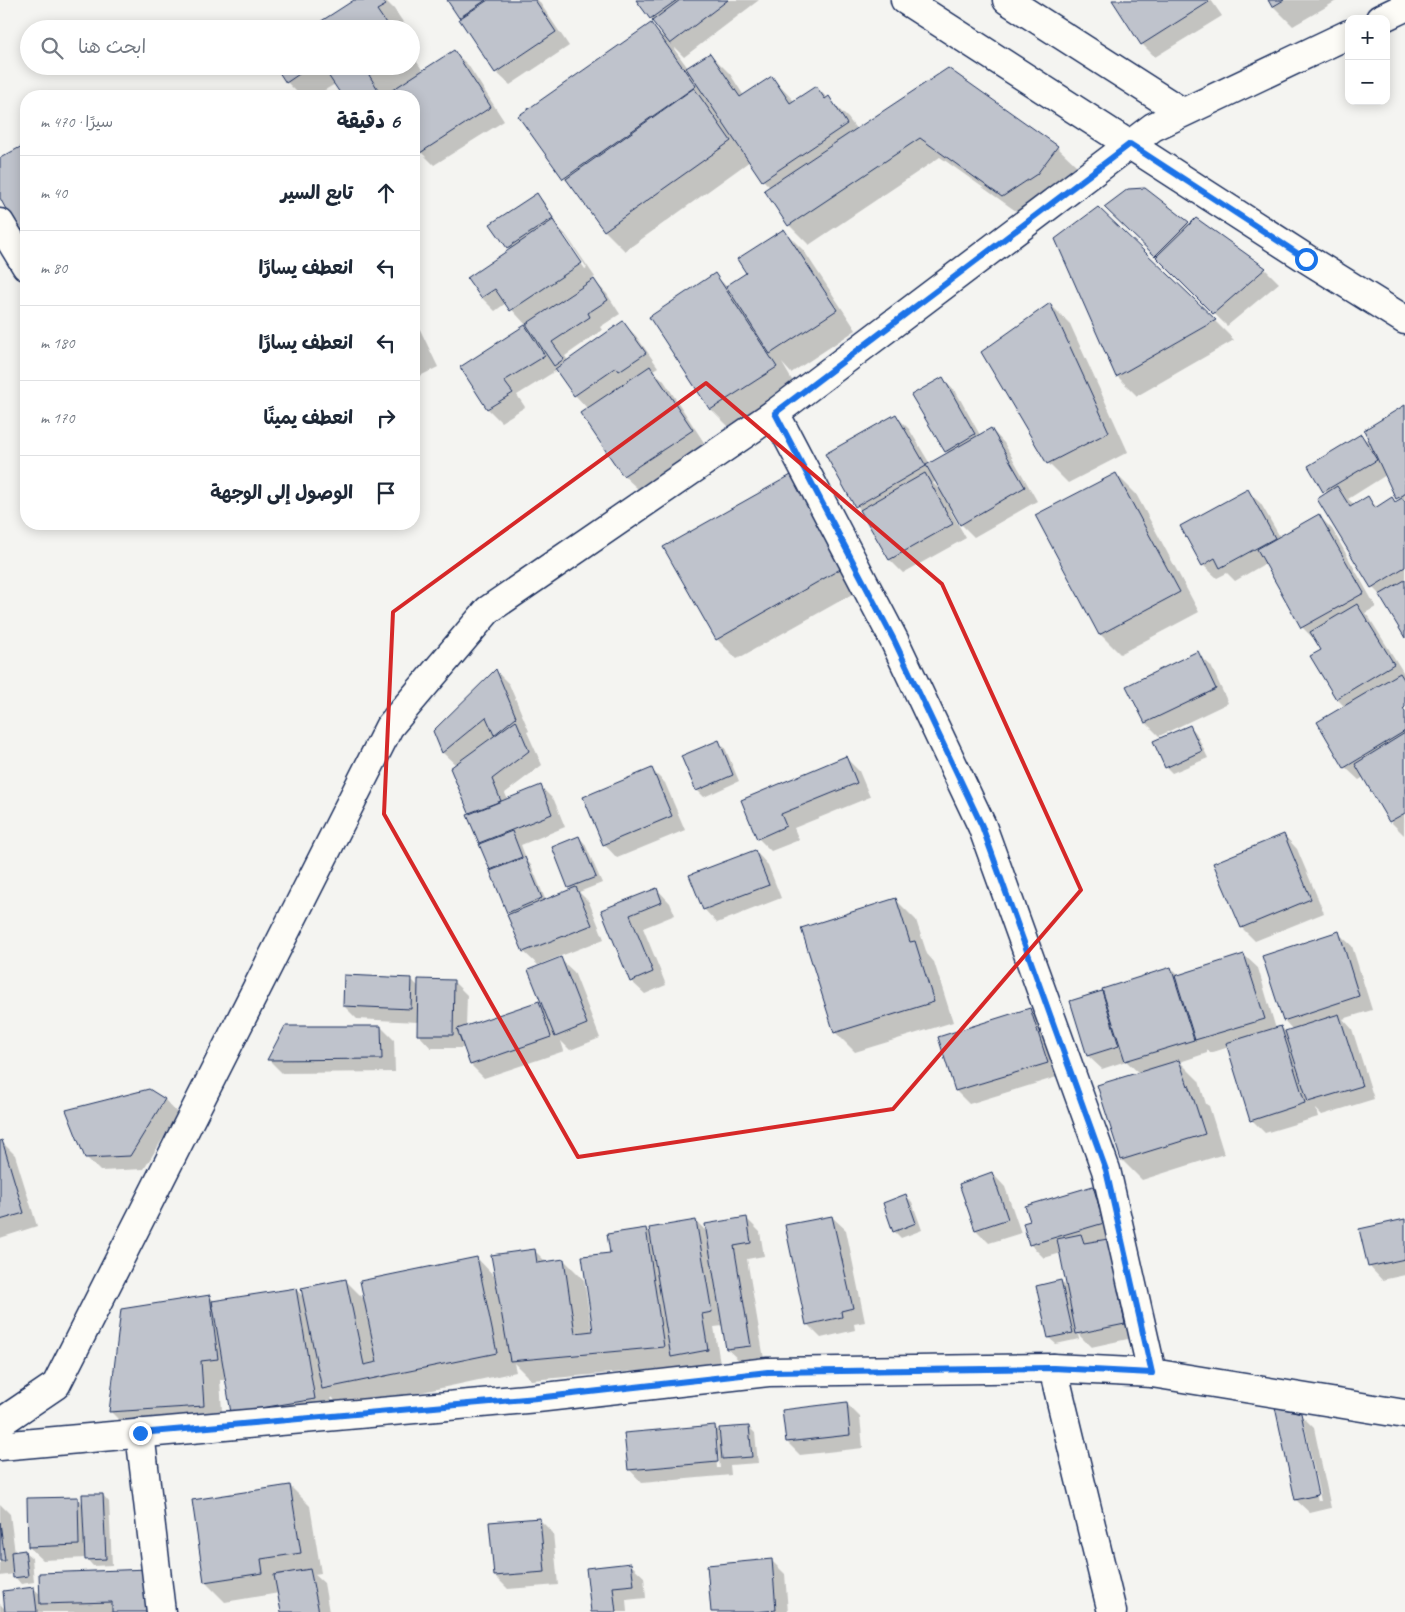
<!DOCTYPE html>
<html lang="ar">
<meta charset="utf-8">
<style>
:root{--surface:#fff;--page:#f6f6f7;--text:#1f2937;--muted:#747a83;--line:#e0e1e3}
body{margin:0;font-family:Caveat,"Playpen Sans Arabic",sans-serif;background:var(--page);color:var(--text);direction:rtl}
.controls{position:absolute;right:15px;top:15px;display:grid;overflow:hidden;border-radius:10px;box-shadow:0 2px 12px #0003}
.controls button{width:45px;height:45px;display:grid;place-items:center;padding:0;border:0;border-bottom:1px solid var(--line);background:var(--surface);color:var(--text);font:25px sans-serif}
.stop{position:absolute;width:15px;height:15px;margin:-11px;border:4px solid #1a73e8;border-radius:50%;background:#fff}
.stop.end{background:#1a73e8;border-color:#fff;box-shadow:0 1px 5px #0008}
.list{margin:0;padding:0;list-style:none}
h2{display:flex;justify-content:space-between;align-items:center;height:65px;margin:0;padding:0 20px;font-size:21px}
h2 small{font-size:16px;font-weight:400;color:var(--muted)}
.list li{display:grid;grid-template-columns:32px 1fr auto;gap:15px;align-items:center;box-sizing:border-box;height:75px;padding:0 20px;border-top:1px solid var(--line)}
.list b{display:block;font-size:19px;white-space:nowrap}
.list em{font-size:16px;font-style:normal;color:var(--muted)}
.icon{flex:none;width:28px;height:28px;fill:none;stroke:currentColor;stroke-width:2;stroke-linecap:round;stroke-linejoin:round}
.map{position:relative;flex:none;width:1405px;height:1612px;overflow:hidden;direction:ltr}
.search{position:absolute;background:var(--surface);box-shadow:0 2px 12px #0003;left:20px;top:20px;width:400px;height:55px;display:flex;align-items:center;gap:12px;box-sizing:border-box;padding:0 18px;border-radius:28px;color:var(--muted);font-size:19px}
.panel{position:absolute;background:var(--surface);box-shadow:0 2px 12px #0003;left:20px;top:90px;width:400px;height:440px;border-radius:20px;direction:rtl}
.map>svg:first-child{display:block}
</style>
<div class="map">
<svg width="1405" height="1612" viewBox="0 0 1405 1612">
<rect width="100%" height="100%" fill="#f4f4f1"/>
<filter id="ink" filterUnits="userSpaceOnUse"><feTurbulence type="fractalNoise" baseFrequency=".02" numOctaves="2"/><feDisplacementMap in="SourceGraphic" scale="10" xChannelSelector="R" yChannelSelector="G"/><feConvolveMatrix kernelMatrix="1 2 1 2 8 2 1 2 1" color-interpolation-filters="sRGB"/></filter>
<g filter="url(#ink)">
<g fill="#0003" fill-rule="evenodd">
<path d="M 356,0 L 385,0 L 394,9 L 405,25 L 399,29 L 311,29 Z"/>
<path d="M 449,0 L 538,0 L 569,46 L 510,85 L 496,72 Z"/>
<path d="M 637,0 L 759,0 L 684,57 L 675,48 L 674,49 L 688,68 L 710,54 L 730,74 L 744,96 L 772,78 L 794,101 L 816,87 L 848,118 L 857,130 L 1057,147 L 1077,166 L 1057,193 L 1023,216 L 940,157 L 809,245 L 789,225 L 770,187 L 763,180 L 750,161 L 625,251 L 605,231 L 574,188 L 564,178 L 651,24 L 662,36 L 663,34 Z"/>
<path d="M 1113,0 L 1211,0 L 1222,16 L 1155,57 L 1142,44 Z"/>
<path d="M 1269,0 L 1338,0 L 1293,26 L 1273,6 Z"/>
<path d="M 454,52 L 468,65 L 504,121 L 434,165 L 421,152 L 414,141 L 414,96 L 343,96 L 335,84 L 315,96 L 301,96 L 287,82 L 277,66 L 411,66 L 411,53 L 423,71 Z"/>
<path d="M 26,145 L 26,238 L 19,231 L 0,196 L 0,159 Z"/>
<path d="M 536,195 L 543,201 L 558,225 L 557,226 L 566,235 L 595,277 L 592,279 L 607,294 L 620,314 L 600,327 L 602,330 L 565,356 L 568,361 L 623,323 L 636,336 L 658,367 L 653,370 L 664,381 L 705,444 L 638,489 L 624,476 L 582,413 L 588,409 L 575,395 L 557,370 L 517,395 L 525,407 L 501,422 L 488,409 L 461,367 L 526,325 L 506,303 L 495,311 L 482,298 L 469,278 L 510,250 L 508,247 ZM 562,235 L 565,235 L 587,268 L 585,269 Z"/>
<path d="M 1106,207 L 1188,223 L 1190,225 L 1196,219 L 1265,269 L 1279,283 L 1227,326 Z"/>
<path d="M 784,231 L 804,251 L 856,330 L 791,373 L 782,363 L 796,387 L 731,429 L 711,409 L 715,275 L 727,287 L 748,273 Z"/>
<path d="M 1050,304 L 1070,324 L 1128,452 L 1068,483 L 1048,463 Z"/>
<path d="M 414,317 L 438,367 L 414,379 Z"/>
<path d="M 1215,321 L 1234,340 L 1137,396 L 1117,376 Z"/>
<path d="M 942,379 L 956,392 L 980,435 L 991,429 L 1004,443 L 1037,501 L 974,537 L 961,524 L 953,509 L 950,510 L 966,538 L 903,573 L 890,560 L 827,455 L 896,416 L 909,429 L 930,464 L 948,453 L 946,451 ZM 936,481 L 942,492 L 933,483 Z"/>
<path d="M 1405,407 L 1405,636 L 1381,596 L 1372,587 L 1327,494 L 1309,466 L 1361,435 L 1373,447 ZM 1386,475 L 1400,501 L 1396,503 L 1392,499 L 1377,507 L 1367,498 L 1355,505 L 1348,499 Z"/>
<path d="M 1116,474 L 1136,494 L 1199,612 L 1120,654 L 1100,634 Z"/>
<path d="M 790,477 L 810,497 L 863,588 L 737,659 L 717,639 L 665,548 Z"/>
<path d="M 1247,490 L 1261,504 L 1280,537 L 1319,516 L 1332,529 L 1376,607 L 1365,613 L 1370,619 L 1405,675 L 1404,835 L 1390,821 L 1364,777 L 1359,780 L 1345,767 L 1345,707 L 1337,699 L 1312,656 L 1322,650 L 1316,641 L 1302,627 L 1266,563 L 1235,581 L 1227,573 L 1217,578 L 1203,565 Z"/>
<path d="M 1197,653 L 1211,666 L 1228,703 L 1159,736 L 1146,723 L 1128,686 Z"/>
<path d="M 496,671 L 509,684 L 529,731 L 527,732 L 542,765 L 505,793 L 508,800 L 541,787 L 554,800 L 565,827 L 521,845 L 527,861 L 531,865 L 546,901 L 572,890 L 569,887 L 579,837 L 585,844 L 602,883 L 579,892 L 589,902 L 604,939 L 538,965 L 524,952 L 510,915 L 508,912 L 480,844 L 456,765 L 443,753 L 435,732 Z"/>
<path d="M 1190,726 L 1196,733 L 1208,758 L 1172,773 L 1166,767 Z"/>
<path d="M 718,742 L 725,748 L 739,781 L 704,797 L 697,790 Z"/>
<path d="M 845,757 L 859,771 L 870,797 L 794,828 L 799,840 L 771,851 L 758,838 L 743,800 Z"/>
<path d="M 652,770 L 665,783 L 685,830 L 617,858 L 604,844 Z"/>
<path d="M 1284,835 L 1297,849 L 1324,913 L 1255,941 L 1242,928 Z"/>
<path d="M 755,851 L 768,865 L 781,898 L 717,923 L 704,909 Z"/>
<path d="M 657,889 L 670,903 L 675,915 L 643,928 L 666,985 L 645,994 L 631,981 L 603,911 Z"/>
<path d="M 896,900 L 916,920 L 927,954 L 934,962 L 953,1022 L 855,1052 L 835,1032 Z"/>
<path d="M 1338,933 L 1352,946 L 1372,1010 L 1343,1019 L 1352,1029 L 1374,1099 L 1322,1115 L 1316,1109 L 1318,1117 L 1265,1133 L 1252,1120 L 1229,1047 L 1210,1053 L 1207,1049 L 1207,1053 L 1180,1062 L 1199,1081 L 1206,1104 L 1209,1106 L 1224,1154 L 1142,1180 L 1122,1160 L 1139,1073 L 1126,1061 L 1102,1069 L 1088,1056 L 1071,1002 L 1105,992 L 1171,968 L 1179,976 L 1244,955 L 1258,968 L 1276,1029 L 1281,1027 L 1286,1032 L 1293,1030 L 1284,1020 Z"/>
<path d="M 560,959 L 574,972 L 600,1038 L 570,1050 L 561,1041 L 564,1051 L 484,1078 L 471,1065 L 465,1048 L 431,1048 L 418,1034 L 418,1022 L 357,1019 L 344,1006 L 412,980 L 419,987 L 453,981 L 467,995 L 466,1027 L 538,1002 L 545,1009 Z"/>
<path d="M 1030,1010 L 1043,1023 L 1060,1076 L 969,1104 L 956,1091 Z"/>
<path d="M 381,1027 L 394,1040 L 395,1072 L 282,1073 L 269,1060 Z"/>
<path d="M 148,1090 L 165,1100 L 178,1114 L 144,1169 L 100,1171 L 86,1157 Z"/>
<path d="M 0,1142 L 2,1142 L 15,1155 L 37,1226 L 0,1238 Z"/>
<path d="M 992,1173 L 1005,1187 L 1021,1233 L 989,1243 L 976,1230 L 960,1184 Z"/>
<path d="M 1093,1187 L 1107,1201 L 1137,1337 L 1091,1347 L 1078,1334 L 1079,1339 L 1056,1344 L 1049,1338 L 1037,1287 L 1061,1281 L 1068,1289 L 1061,1253 L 1044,1258 L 1030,1244 L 1031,1222 Z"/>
<path d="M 906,1196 L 912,1202 L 922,1230 L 901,1238 L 894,1231 Z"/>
<path d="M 832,1217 L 846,1230 L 865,1322 L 854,1324 L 855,1330 L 821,1338 L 807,1324 Z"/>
<path d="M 746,1218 L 760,1232 L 764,1256 L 747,1259 L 764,1359 L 741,1362 L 727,1349 L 723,1326 L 714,1327 L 720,1363 L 685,1370 L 682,1367 L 531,1380 L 514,1363 L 516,1372 L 343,1409 L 331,1396 L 335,1419 L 252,1433 L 227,1380 L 220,1380 L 223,1426 L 130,1431 L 110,1411 L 209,1296 L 215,1302 L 296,1289 L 304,1298 L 345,1280 L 365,1300 L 477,1258 L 496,1278 L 534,1250 L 547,1263 L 564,1260 L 584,1280 L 592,1332 L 595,1332 L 612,1254 L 646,1229 L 652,1235 L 696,1221 L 708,1233 Z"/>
<path d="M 1405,1220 L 1405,1275 L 1382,1280 L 1369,1266 Z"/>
<path d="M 846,1403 L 860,1417 L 863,1448 L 800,1455 L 787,1442 Z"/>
<path d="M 1300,1414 L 1314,1428 L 1331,1508 L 1310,1513 L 1296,1500 ZM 1301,1423 L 1304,1423 L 1321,1501 L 1318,1501 Z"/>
<path d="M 714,1426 L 721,1433 L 749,1427 L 755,1433 L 758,1463 L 730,1465 L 731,1475 L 642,1483 L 629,1469 ZM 715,1439 L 717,1439 L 720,1468 L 717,1468 Z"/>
<path d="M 290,1486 L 310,1506 L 321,1573 L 314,1574 L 324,1583 L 329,1612 L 282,1612 L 279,1593 L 225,1602 L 205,1582 Z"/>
<path d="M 103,1495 L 109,1502 L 112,1565 L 93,1566 L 86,1558 L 43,1560 L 29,1547 L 77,1498 L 84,1505 Z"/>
<path d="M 0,1504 L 10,1514 L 15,1553 L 25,1552 L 32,1558 L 34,1582 L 21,1584 L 15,1577 L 14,1574 L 0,1576 Z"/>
<path d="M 539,1519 L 553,1533 L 558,1585 L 508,1589 L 495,1576 Z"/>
<path d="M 772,1561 L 785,1574 L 788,1612 L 712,1612 Z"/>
<path d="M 630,1564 L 644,1577 L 646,1598 L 626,1600 L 627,1612 L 593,1612 Z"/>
<path d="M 40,1574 L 163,1612 L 0,1612 L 0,1604 L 6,1610 L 33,1588 L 41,1595 Z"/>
</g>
<g fill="#bfc3cc" stroke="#1b2f5e">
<path d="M 354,0 L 383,0 L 386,5 L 377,10 L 390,29 L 309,29 Z"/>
<path d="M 447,0 L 486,0 L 459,18 Z"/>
<path d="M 488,0 L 535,0 L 556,32 L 495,73 L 459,19 Z"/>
<path d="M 636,0 L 677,0 L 650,19 Z"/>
<path d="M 680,0 L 728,0 L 670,44 L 652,21 Z"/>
<path d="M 1112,0 L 1208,0 L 1209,2 L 1141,45 Z"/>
<path d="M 1268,0 L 1284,0 L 1272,7 Z"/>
<path d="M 651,23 L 696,86 L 563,179 L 518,116 Z"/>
<path d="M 454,50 L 491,107 L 420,153 L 414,143 L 414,96 L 383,96 Z"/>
<path d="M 710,53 L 740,97 L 772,76 L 790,103 L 816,86 L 825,99 L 829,96 L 847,124 L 762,181 L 686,68 Z"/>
<path d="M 275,66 L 311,66 L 286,83 Z"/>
<path d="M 322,66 L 382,66 L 369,75 L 382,96 L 342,96 Z"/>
<path d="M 948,68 L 1058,146 L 1037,174 L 1002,197 L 920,138 L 788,226 L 764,190 Z"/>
<path d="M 694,88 L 731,141 L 604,231 L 566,179 Z"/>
<path d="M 26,144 L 26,228 L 18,232 L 0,198 L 0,158 Z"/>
<path d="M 1145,188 L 1189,222 L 1155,256 L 1104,207 L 1128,189 Z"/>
<path d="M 537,193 L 553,218 L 507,248 L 490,224 Z"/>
<path d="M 1098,207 L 1216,320 L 1116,377 L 1055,239 Z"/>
<path d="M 1196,218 L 1266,268 L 1213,314 L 1156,257 Z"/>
<path d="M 553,220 L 582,263 L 510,311 L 495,289 L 481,298 L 467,278 Z"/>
<path d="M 784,229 L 837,310 L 770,354 L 726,286 L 746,273 L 737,259 Z"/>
<path d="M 715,273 L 777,367 L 710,410 L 649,317 Z"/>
<path d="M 594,279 L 608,300 L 588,313 L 590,317 L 552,342 L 564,359 L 554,366 L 526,324 Z"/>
<path d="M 1050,303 L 1109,432 L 1047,464 L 981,352 Z"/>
<path d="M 623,321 L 646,353 L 619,371 L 616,367 L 574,396 L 555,369 Z"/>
<path d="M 525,325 L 545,356 L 504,381 L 513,393 L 487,409 L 460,367 Z"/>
<path d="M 414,337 L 419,347 L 414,350 Z"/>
<path d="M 650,366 L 693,430 L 623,476 L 580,413 Z"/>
<path d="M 943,377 L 975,434 L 945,452 L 911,395 Z"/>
<path d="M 1405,405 L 1405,494 L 1396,499 L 1364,430 Z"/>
<path d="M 896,414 L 926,466 L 855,507 L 825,454 Z"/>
<path d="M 991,428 L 1025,487 L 960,525 L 926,465 Z"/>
<path d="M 1361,434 L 1377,460 L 1323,492 L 1308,466 Z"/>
<path d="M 925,473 L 953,524 L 889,560 L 860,510 Z"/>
<path d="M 1116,473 L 1180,592 L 1099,635 L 1035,515 Z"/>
<path d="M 791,475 L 844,567 L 716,640 L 663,547 Z"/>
<path d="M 1337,486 L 1350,507 L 1368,496 L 1375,508 L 1392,497 L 1395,502 L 1402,498 L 1405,502 L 1405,567 L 1371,588 L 1317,499 Z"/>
<path d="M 1248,489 L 1275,538 L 1220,568 L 1215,558 L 1202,566 L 1180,526 Z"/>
<path d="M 1319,514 L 1364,593 L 1301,628 L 1257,549 Z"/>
<path d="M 1405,580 L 1405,638 L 1379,595 Z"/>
<path d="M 1357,604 L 1394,664 L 1336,699 L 1310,656 L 1321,650 L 1310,632 Z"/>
<path d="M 1198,651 L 1216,689 L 1145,723 L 1126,686 Z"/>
<path d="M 496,669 L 516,717 L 494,735 L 486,717 L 442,753 L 433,731 Z"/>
<path d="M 1400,673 L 1405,681 L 1405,707 L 1403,709 L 1405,712 L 1405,731 L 1344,768 L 1317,722 Z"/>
<path d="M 516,720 L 529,751 L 492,779 L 501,801 L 469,813 L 450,768 Z"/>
<path d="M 1190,725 L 1202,751 L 1165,768 L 1153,741 Z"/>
<path d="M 1405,733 L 1405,813 L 1389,822 L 1355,764 Z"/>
<path d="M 719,740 L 733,775 L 696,791 L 681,756 Z"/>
<path d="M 846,756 L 857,783 L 781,814 L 786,826 L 757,839 L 741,800 Z"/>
<path d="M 652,768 L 672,816 L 603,845 L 583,797 Z"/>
<path d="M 541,785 L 552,814 L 479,843 L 467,815 Z"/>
<path d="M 512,831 L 522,857 L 490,870 L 479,844 Z"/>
<path d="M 1284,834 L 1311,899 L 1241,928 L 1213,863 Z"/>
<path d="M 579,836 L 596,877 L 568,888 L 552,847 Z"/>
<path d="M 755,850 L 769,885 L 703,910 L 689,875 Z"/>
<path d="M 525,857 L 542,898 L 507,913 L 490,871 Z"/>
<path d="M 576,887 L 592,925 L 523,952 L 507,915 Z"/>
<path d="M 657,888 L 662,902 L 630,915 L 653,972 L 630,982 L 601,910 Z"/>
<path d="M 896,898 L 910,942 L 915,941 L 934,1002 L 834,1033 L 801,928 Z"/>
<path d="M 1339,931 L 1359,996 L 1283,1021 L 1262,956 Z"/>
<path d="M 1244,954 L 1265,1019 L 1195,1040 L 1175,976 Z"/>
<path d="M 561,957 L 587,1024 L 555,1037 L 528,970 Z"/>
<path d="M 1171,967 L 1194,1040 L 1125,1061 L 1102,989 Z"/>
<path d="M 344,975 L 412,978 L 411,1009 L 343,1006 Z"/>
<path d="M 418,979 L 454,980 L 453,1035 L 417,1035 Z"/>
<path d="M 1102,991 L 1119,1046 L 1087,1056 L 1070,1001 Z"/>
<path d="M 539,1001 L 551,1037 L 470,1065 L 457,1029 Z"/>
<path d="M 1030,1008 L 1048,1063 L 955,1091 L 938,1037 Z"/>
<path d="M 1339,1014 L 1362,1086 L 1308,1102 L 1285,1031 Z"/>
<path d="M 285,1026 L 381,1026 L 382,1059 L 267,1060 Z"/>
<path d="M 1281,1026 L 1305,1103 L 1250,1121 L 1226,1043 Z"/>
<path d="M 1179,1060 L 1188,1086 L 1189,1085 L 1205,1134 L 1121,1160 L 1097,1085 Z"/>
<path d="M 149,1089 L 165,1099 L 130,1156 L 85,1158 L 66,1110 Z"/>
<path d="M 2,1140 L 24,1213 L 0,1220 L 0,1141 Z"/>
<path d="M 992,1172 L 1008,1219 L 975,1230 L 959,1184 Z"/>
<path d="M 1093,1186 L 1104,1223 L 1029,1245 L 1023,1223 L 1030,1221 L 1025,1206 Z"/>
<path d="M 906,1194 L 916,1223 L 893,1232 L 883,1203 Z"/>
<path d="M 832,1216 L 853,1308 L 841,1311 L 842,1317 L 806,1325 L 785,1225 Z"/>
<path d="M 747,1217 L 751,1243 L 734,1246 L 751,1346 L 726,1349 L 705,1224 Z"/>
<path d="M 1405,1219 L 1405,1259 L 1368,1267 L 1359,1229 Z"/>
<path d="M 696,1220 L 712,1312 L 702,1314 L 708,1350 L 671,1357 L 649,1228 Z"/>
<path d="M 646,1228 L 664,1347 L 510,1361 L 491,1255 L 535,1249 L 537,1263 L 564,1259 L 575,1333 L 593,1331 L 582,1256 L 610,1253 L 607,1234 Z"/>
<path d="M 1081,1234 L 1084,1243 L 1108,1239 L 1125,1324 L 1076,1334 L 1057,1239 Z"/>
<path d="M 477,1257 L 497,1353 L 322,1389 L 301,1288 L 346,1279 L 364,1365 L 377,1362 L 360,1281 Z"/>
<path d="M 1061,1280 L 1073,1333 L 1048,1338 L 1036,1286 Z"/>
<path d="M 296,1288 L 315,1399 L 231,1413 L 212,1301 Z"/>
<path d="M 210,1295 L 218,1359 L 201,1361 L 204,1406 L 109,1412 L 121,1309 Z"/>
<path d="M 847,1402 L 850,1435 L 786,1442 L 782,1410 Z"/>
<path d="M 1275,1407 L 1301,1413 L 1318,1495 L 1295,1500 Z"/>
<path d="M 715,1425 L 718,1462 L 628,1470 L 624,1433 Z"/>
<path d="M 749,1426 L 752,1457 L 722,1459 L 719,1428 Z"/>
<path d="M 290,1485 L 301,1553 L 261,1559 L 263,1573 L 204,1582 L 192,1500 Z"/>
<path d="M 82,1494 L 103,1494 L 106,1559 L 85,1560 Z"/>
<path d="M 78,1497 L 79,1545 L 28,1547 L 27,1498 Z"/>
<path d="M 540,1518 L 545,1572 L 494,1576 L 489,1522 Z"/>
<path d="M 0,1522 L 5,1561 L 0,1561 Z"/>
<path d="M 25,1550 L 28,1576 L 13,1578 L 11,1552 Z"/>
<path d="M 772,1559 L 776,1610 L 755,1612 L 711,1612 L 707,1565 Z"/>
<path d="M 631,1563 L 634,1585 L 613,1587 L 616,1612 L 591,1612 L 586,1568 Z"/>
<path d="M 149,1569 L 151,1612 L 112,1612 L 112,1602 L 40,1604 L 39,1573 Z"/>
<path d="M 310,1569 L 319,1612 L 281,1612 L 274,1575 Z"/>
<path d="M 34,1587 L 37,1612 L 5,1612 L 3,1591 Z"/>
</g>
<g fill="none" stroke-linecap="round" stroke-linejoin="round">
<g stroke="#1b2f5e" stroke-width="31">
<g id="street">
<path d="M 905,0 L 1307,259 L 1405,320"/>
<path d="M 1007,0 L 1182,112"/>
<path d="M 0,223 L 26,266"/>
<path d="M 775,413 L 894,640 L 982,826 L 1106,1170 L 1152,1373"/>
<path d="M 1053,1368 L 1112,1612"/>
<path d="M 140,1433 L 161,1612"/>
<path d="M 0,1446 L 537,1398 L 768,1372 L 1053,1368 L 1152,1373 L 1405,1414"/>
</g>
</g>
<g stroke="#1b2f5e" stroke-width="31">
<g id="secondary">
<path d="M 1380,19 L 1405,7"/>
<path d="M 0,1423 L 56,1385 L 389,727 L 488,610 L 775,413 L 1153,127 L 1349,34"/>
</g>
</g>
<use href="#street" stroke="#fdfcf7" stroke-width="28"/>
<use href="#secondary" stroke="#fdfcf7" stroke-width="28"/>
</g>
</g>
<g fill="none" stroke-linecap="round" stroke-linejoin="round" filter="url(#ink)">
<path stroke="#1a73e8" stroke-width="6" d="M 140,1433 L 537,1398 L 768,1372 L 1053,1368 L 1152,1373 L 1106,1170 L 982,826 L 894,640 L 775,413 L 1130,144 L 1306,259"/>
</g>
<path fill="none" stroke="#d62828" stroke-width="4" stroke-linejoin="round" d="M 706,383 L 942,584 L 1081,890 L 893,1109 L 578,1157 L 384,814 L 393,612 Z"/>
</svg>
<div class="controls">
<button>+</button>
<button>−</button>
</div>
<div class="stop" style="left:1306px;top:259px"></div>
<div class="stop end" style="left:140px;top:1433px"></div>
<div class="search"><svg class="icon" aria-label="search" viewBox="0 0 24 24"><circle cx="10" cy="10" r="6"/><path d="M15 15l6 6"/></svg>ابحث هنا</div>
<section class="panel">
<h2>6 دقيقة<small>سيرًا · 470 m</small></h2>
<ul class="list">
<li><svg class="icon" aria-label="ahead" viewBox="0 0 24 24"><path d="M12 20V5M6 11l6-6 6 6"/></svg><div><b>تابع السير</b></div><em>40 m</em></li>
<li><svg class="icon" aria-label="left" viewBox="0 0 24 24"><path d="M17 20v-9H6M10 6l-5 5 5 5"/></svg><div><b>انعطف يسارًا</b></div><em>80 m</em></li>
<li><svg class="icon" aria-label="left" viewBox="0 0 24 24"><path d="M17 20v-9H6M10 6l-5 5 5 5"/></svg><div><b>انعطف يسارًا</b></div><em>180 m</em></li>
<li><svg class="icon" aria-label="right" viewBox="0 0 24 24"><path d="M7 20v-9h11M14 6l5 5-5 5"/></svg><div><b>انعطف يمينًا</b></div><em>170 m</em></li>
<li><svg class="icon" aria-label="arrive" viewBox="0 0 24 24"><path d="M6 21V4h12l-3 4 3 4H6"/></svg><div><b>الوصول إلى الوجهة</b></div></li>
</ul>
</section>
</div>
